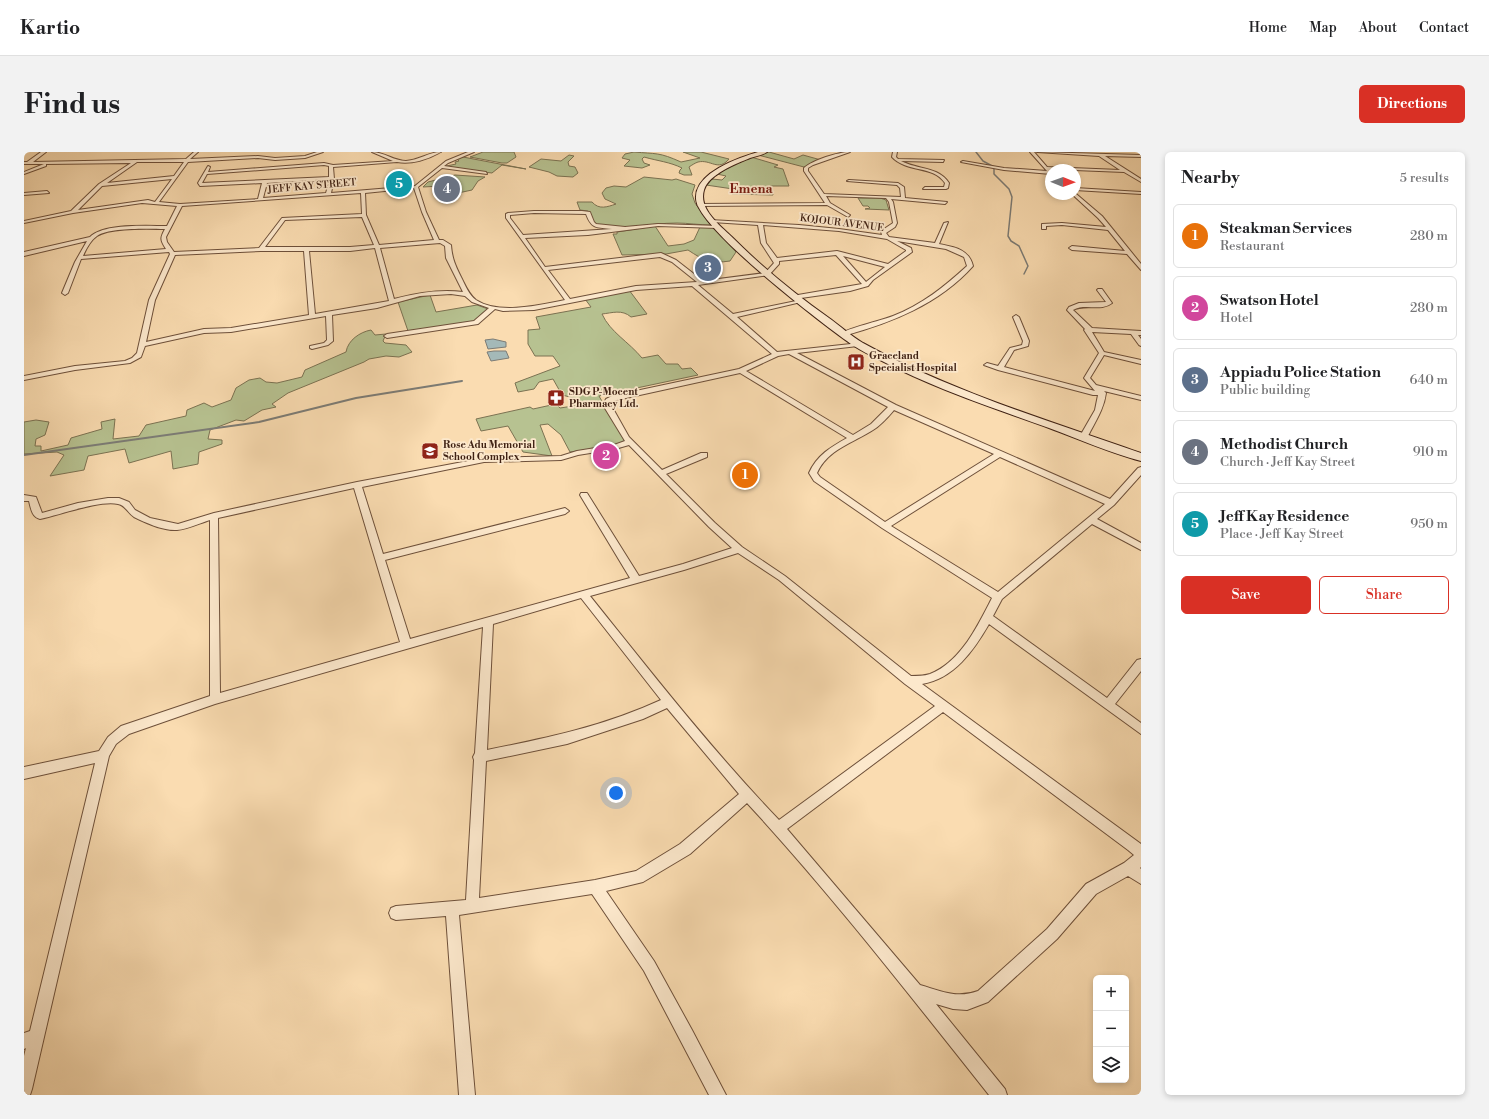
<!DOCTYPE html>
<meta charset="utf-8">
<style>
:root{--surface:#fff;--page:#f2f2f2;--text:#202124;--muted:#757577;--line:#e0e0e0;--accent:#d93025}
body{margin:0;font-family:"Libre Bodoni",serif;background:var(--page);color:var(--text)}
.controls{position:absolute;right:12px;bottom:12px;display:grid;overflow:hidden;border-radius:6px;box-shadow:0 2px 6px #0003}
.controls button{width:36px;height:36px;display:grid;place-items:center;padding:0;border:0;border-bottom:1px solid var(--line);background:var(--surface);color:var(--text);font:20px sans-serif}
.compass{position:absolute;left:1021px;top:12px;width:36px;height:36px;border-radius:50%;background:var(--surface);box-shadow:0 2px 6px #0003;rotate:91deg}
.you{position:absolute;left:592px;top:641px;width:14px;height:14px;margin:-10px;border:3px solid #fff;border-radius:50%;background:#1a73e8;box-shadow:0 0 0 6px #1a73e833}
.badge{display:grid;place-items:center;width:26px;height:26px;border-radius:50%;background:var(--accent);color:#fff;font-size:13px;font-weight:700}
.pin{position:absolute;translate:-50% -50%;border:2px solid #fff;box-shadow:0 1px 4px #0006}
.list{margin:0;padding:0;list-style:none}
h2{display:flex;justify-content:space-between;align-items:center;height:52px;margin:0;padding:0 16px;font-size:17px}
h2 small{font-size:13px;font-weight:400;color:var(--muted)}
.list li{display:grid;grid-template-columns:26px 1fr auto;gap:12px;align-items:center;box-sizing:border-box;height:64px;margin:0 8px 8px;padding:0 8px;border:1px solid var(--line);border-radius:6px}
.list b{display:block;font-size:15px;white-space:nowrap}
.list p{margin:0;font-size:13px;white-space:nowrap;color:var(--muted)}
.list em{font-size:13px;font-style:normal;color:var(--muted)}
.actions{display:flex;gap:8px;padding:12px 16px}
.actions a{flex:1;padding:9px 0;border:1px solid var(--accent);border-radius:6px;text-align:center;font-size:14px;color:var(--accent)}
.actions .main{background:var(--accent);color:#fff}
.icon{flex:none;width:22px;height:22px;fill:none;stroke:currentColor;stroke-width:2;stroke-linecap:round;stroke-linejoin:round}
.map{position:relative;flex:none;width:1117px;height:943px;overflow:hidden;border-radius:6px}
header{display:flex;align-items:center;gap:24px;box-sizing:border-box;height:56px;padding:0 20px;background:var(--surface);border-bottom:1px solid var(--line)}
header strong{font-size:19px}
nav{display:flex;gap:22px;margin-inline-start:auto;font-size:14px}
.intro{display:flex;align-items:center;justify-content:space-between;box-sizing:border-box;height:96px;padding:0 24px}
h1{margin:0;font-size:28px}
.button{padding:10px 18px;border-radius:6px;background:var(--accent);color:#fff;font-size:14px;font-weight:700}
main{display:flex;gap:24px;padding:0 24px}
aside{flex:1;background:var(--surface);border-radius:6px;box-shadow:0 2px 6px #0003}
.map>svg:first-child{display:block}
</style>
<header>
<strong>Kartio</strong>
<nav><a>Home</a><a>Map</a><a>About</a><a>Contact</a></nav>
</header>
<div class="intro"><h1>Find us</h1><a class="button">Directions</a></div>
<main>
<div class="map">
<svg width="1117" height="943" viewBox="0 0 1117 943">
<rect width="100%" height="100%" fill="#fadcb1"/>
<filter id="stains"><feTurbulence type="fractalNoise" baseFrequency=".005" numOctaves="4"/><feColorMatrix values="0 0 0 0 .2 0 0 0 0 .09 0 0 0 0 .02 0 0 0 .5 -.17"/></filter>
<radialGradient id="worn" r=".72"><stop offset=".6" stop-color="#630" stop-opacity="0"/><stop offset="1" stop-color="#630" stop-opacity=".3"/></radialGradient>
<g fill="#b7c291" stroke="#7b7252">
<path d="M 459,0 L 490,0 L 492,5 L 483,11 L 478,11 L 446,5 Z"/>
<path d="M 610,0 C 632,2 635,0 657,10 L 676,6 L 659,0 L 677,0 L 705,7 C 694,20 687,7 674,10 C 671,11 668,13 665,15 L 668,23 L 660,23 L 655,21 L 656,18 L 658,16 C 646,10 634,9 620,5 L 618,7 L 620,11 L 626,13 L 618,16 L 600,14 L 606,8 L 598,6 L 601,2 Z"/>
<path d="M 745,0 L 770,7 L 779,3 L 797,8 L 780,15 L 734,3 Z"/>
<path d="M 545,3 L 550,4 L 544,10 L 545,14 L 551,15 L 554,21 L 549,25 L 533,24 L 525,20 L 505,15 L 517,7 L 537,9 Z"/>
<path d="M 439,5 L 502,17 L 478,13 L 468,21 L 418,15 L 432,12 L 431,10 L 435,9 L 433,7 Z"/>
<path d="M 727,5 L 754,13 L 750,15 L 759,17 L 765,34 L 746,34 L 749,43 L 708,42 L 709,37 L 682,33 L 688,27 L 698,28 L 702,24 L 693,22 L 715,10 Z"/>
<path d="M 431,23 L 461,25 L 454,29 L 448,38 L 434,41 L 435,33 L 399,35 L 404,30 Z"/>
<path d="M 620,25 L 648,28 L 652,27 L 671,33 L 668,42 L 671,51 L 687,73 C 675,73 664,71 653,71 C 625,71 599,79 571,72 L 564,59 L 556,58 L 553,50 L 568,50 C 575,58 583,55 592,52 L 581,47 L 578,41 L 582,36 L 590,34 L 602,35 Z"/>
<path d="M 834,46 L 856,46 L 862,48 L 865,58 L 841,57 L 846,56 L 844,54 L 839,54 Z"/>
<path d="M 631,74 L 644,94 L 660,92 L 670,88 L 676,75 L 689,75 L 712,100 L 706,109 C 687,112 679,108 664,98 L 642,102 L 598,103 L 589,82 L 593,82 L 593,80 Z"/>
<path d="M 605,138 L 623,162 L 607,165 C 598,157 588,161 578,162 C 586,180 605,190 618,206 L 634,203 L 642,212 L 654,212 L 658,217 L 667,216 L 674,223 L 575,244 L 591,272 L 602,290 L 592,294 L 546,300 L 537,283 L 524,272 L 516,273 L 528,304 L 499,300 L 484,274 L 457,279 L 452,267 L 506,255 L 509,257 L 532,252 L 536,256 L 556,253 L 550,246 L 538,243 L 529,227 L 515,230 L 510,237 L 494,240 L 491,231 L 536,214 L 529,204 L 511,204 L 504,192 L 504,178 L 516,177 L 512,165 L 567,155 L 561,147 Z"/>
<path d="M 406,143 L 412,160 L 453,153 L 464,157 L 453,169 L 384,179 L 374,150 Z"/>
<path d="M 347,178 L 351,183 L 362,182 L 359,189 L 361,191 L 382,193 L 388,200 L 375,205 L 362,204 L 345,207 L 340,210 L 264,241 L 248,252 L 252,255 L 238,258 L 220,269 L 212,268 L 186,278 L 184,287 L 198,288 L 198,292 L 175,300 L 174,312 L 149,317 L 147,299 L 105,311 L 101,297 L 64,304 L 60,318 L 26,324 L 40,303 L 33,300 L 0,302 L 0,270 L 12,268 L 25,270 L 21,283 L 12,287 L 11,294 L 17,294 L 17,299 L 44,293 L 47,286 L 78,277 L 77,270 L 91,267 L 89,287 L 115,284 L 122,273 L 162,264 L 163,258 L 180,251 L 188,255 L 207,248 L 212,236 L 225,228 L 236,226 L 242,230 L 253,231 L 278,225 L 281,218 L 322,200 C 324,188 336,180 347,178 Z"/>
</g>
<g fill="#a4b9b8" stroke="#7c7c76">
<path d="M 469,187 L 482,190 L 482,195 L 464,197 L 461,188 Z"/>
<path d="M 470,199 L 482,199 L 485,206 L 467,209 L 463,200 Z"/>
</g>
<g fill="none" stroke-linecap="round" stroke-linejoin="round">
<g stroke="#7c7c76" stroke-width="1.5">
<path d="M 952,0 L 959,9 L 970,15"/>
<path d="M 970,16 L 970,22 L 985,37 L 988,45 L 984,84 L 987,89 L 995,94 L 1004,114 L 1000,122"/>
</g>
<path stroke="#7c7c76" stroke-width="2" d="M 0,303 L 235,270 L 332,246 L 438,229"/>
<g stroke="#6e503a" stroke-width="2">
<g id="street">
<path d="M 17,0 L 22,0 L 9,10 L 162,7 L 170,0 L 174,0 L 166,7 L 234,4 L 251,6 L 281,4 L 293,0 L 299,0 L 281,6 L 251,8 L 234,6 L 164,10 L 135,50 L 156,52 L 234,47 L 238,31 L 176,34 L 174,31 L 184,14 L 186,15 L 184,20 L 300,11 L 309,13 L 369,9 L 348,0 C 360,0 370,9 382,9 C 395,8 405,0 417,0 C 405,7 387,13 373,10 L 309,15 L 310,27 L 307,41 L 391,34 L 422,9 L 444,0 L 450,0 L 424,11 L 420,14 L 462,20 L 463,22 L 418,16 L 394,35 L 402,60 L 415,88 L 419,88 L 427,93 C 428,106 431,113 437,125 C 441,133 445,143 452,148 C 475,163 516,153 541,148 L 482,66 L 482,62 L 484,61 L 510,59 L 558,59 L 566,60 L 570,70 L 572,72 L 601,75 L 634,72 L 695,74 L 693,76 L 634,74 L 564,83 L 501,86 L 521,115 L 637,101 L 652,108 L 679,129 L 741,121 L 750,111 L 737,91 L 734,73 L 688,70 L 686,68 L 775,73 L 815,77 L 858,83 L 857,79 L 869,71 L 865,50 L 862,46 L 802,44 L 806,51 L 826,63 L 824,65 L 803,53 L 675,54 L 673,53 L 675,52 L 801,51 L 780,19 L 780,16 C 789,8 814,0 826,0 L 789,13 L 784,16 L 784,19 L 800,42 L 877,45 L 876,36 L 873,33 L 823,29 L 825,28 L 874,31 L 880,35 L 881,46 L 923,50 L 921,52 L 867,47 L 869,50 L 873,71 L 871,75 L 862,81 L 865,85 L 911,91 L 920,71 L 924,70 L 915,92 C 930,95 945,97 949,114 C 915,152 867,171 819,184 L 816,182 C 824,176 856,169 869,164 C 898,153 921,134 943,114 L 940,105 L 922,97 L 873,89 L 887,96 L 888,100 L 849,128 L 844,134 L 826,139 L 770,147 L 768,146 L 768,144 L 838,132 L 812,103 L 755,109 L 755,112 L 745,123 L 674,133 L 709,162 L 777,148 L 777,150 L 713,165 L 753,200 L 836,191 L 837,192 L 834,194 L 773,201 L 872,253 L 1086,347 L 1114,316 L 1117,315 L 1117,323 L 1090,353 L 1073,367 L 1117,391 L 1117,398 L 1068,372 L 978,447 L 969,464 L 1083,546 L 1113,508 L 1117,507 L 1117,519 L 1091,552 L 1117,571 L 1117,582 L 965,472 C 950,498 930,527 898,532 L 1117,692 L 1117,715 L 1116,716 L 1117,717 L 1117,732 L 1104,724 L 1072,742 L 1033,787 L 964,850 L 943,858 L 929,857 L 912,852 L 981,937 L 983,943 L 965,943 C 887,845 808,743 723,651 L 666,702 L 619,730 L 582,739 L 630,809 L 668,878 L 702,943 L 685,943 L 620,819 L 568,742 L 435,763 L 451,943 L 435,943 L 422,764 L 372,768 L 367,766 L 365,761 L 367,756 L 372,754 L 442,748 L 450,608 L 449,605 L 451,601 L 459,475 L 191,552 L 105,582 L 92,592 L 85,604 L 8,937 L 6,943 L 0,943 L 0,904 L 2,896 L 0,897 L 0,881 L 6,879 L 71,611 L 0,627 L 0,615 L 75,599 L 84,585 L 97,574 L 186,544 L 186,368 C 176,371 164,377 153,378 C 140,379 122,371 110,365 C 104,361 101,353 94,352 C 75,348 36,363 16,367 C 8,365 7,357 5,349 L 0,349 L 0,343 L 12,345 L 18,361 L 54,351 L 84,346 L 95,346 L 105,350 L 111,358 L 126,366 L 154,372 L 190,361 L 333,330 L 460,306 L 537,304 L 553,299 L 590,293 L 601,289 L 579,253 L 582,247 L 588,244 L 715,217 L 748,202 L 668,134 L 612,138 L 510,158 L 479,159 L 471,157 L 454,172 L 363,186 L 360,184 L 363,182 L 450,169 L 465,156 L 448,150 L 441,144 L 427,142 L 396,144 L 353,156 L 308,163 L 309,189 L 304,193 L 288,197 L 286,196 L 286,194 L 300,191 L 303,188 L 302,164 L 207,180 L 180,181 L 121,194 L 117,205 L 106,211 L 51,218 L 0,228 L 0,224 L 51,214 L 101,209 L 108,206 L 113,201 L 125,148 L 146,102 L 145,100 L 57,107 L 44,141 L 41,143 L 38,141 L 51,110 L 63,89 L 0,104 L 0,100 L 66,85 C 80,71 123,74 143,74 L 153,54 L 118,51 L 49,61 L 0,71 L 0,69 L 47,59 L 75,32 L 107,11 L 22,12 L 22,14 L 0,22 L 0,20 L 20,12 L 0,12 L 0,10 L 3,10 ZM 113,10 L 160,10 L 150,24 L 83,31 ZM 300,13 L 305,14 L 305,25 L 178,31 L 183,22 ZM 148,27 L 131,50 L 124,48 L 54,58 L 78,34 ZM 306,27 L 302,41 L 239,46 L 243,31 ZM 390,36 L 398,60 L 410,88 L 355,93 L 342,63 L 341,41 ZM 337,41 L 338,62 L 258,66 L 235,96 L 150,100 L 143,90 L 142,85 L 158,54 ZM 510,61 L 562,62 C 568,78 573,75 588,77 L 499,83 L 486,66 L 486,63 ZM 338,65 L 350,93 L 326,95 L 241,95 L 261,68 ZM 739,73 L 815,79 L 863,87 L 882,98 L 882,99 L 864,112 L 813,99 L 753,106 L 742,91 ZM 141,77 C 136,86 136,88 142,97 L 59,104 C 62,97 67,88 73,84 C 86,75 125,77 141,77 ZM 416,91 L 421,94 L 422,106 L 439,140 C 415,137 393,141 370,147 L 356,96 ZM 351,96 L 365,149 L 291,162 L 285,99 L 326,99 ZM 237,99 L 280,99 L 285,163 L 207,176 L 180,177 L 122,190 L 131,148 L 151,103 ZM 819,104 L 861,115 L 842,130 ZM 636,105 L 648,110 L 673,130 L 612,134 L 546,147 L 524,118 ZM 765,202 L 864,255 L 847,272 L 829,283 L 722,219 L 754,204 ZM 716,221 L 823,286 C 807,295 793,303 785,321 L 790,329 L 858,376 L 968,446 C 954,473 937,510 906,522 C 900,524 893,524 887,524 L 761,424 L 718,395 L 691,371 L 642,322 L 683,305 L 683,301 L 677,301 L 638,318 L 605,285 L 587,253 L 588,250 L 593,248 ZM 870,258 L 970,302 L 861,370 L 796,325 L 793,321 C 804,297 829,291 849,278 C 857,273 864,265 870,258 ZM 605,293 L 685,375 L 708,396 L 659,412 L 615,424 L 563,341 L 557,341 L 556,343 L 606,426 L 386,487 L 361,408 L 541,362 L 545,359 L 541,356 L 359,402 L 338,335 L 460,310 L 537,308 L 554,303 L 591,297 ZM 976,305 L 1081,352 L 974,440 L 867,374 ZM 330,336 L 376,490 L 196,541 L 194,366 ZM 714,401 L 755,428 L 881,532 L 911,554 L 755,668 C 687,597 627,520 566,444 L 660,418 ZM 557,446 L 637,548 C 581,574 523,586 463,598 L 469,472 ZM 643,556 L 715,642 L 656,692 L 612,719 L 571,728 L 455,746 L 462,609 L 543,592 L 619,567 ZM 919,560 L 1104,698 L 1110,703 L 1100,711 L 1062,732 L 1023,777 L 954,839 C 933,847 917,839 896,833 L 763,677 Z"/>
<path d="M 869,0 L 873,0 L 872,5 L 874,7 L 920,8 L 919,10 L 877,9 C 894,18 914,14 925,31 L 924,36 L 922,37 L 899,37 L 901,35 L 920,35 L 921,31 C 909,13 883,21 868,5 Z"/>
<path d="M 1006,0 L 1010,0 L 1023,15 L 1096,18 L 1075,4 L 1013,0 L 1117,3 L 1117,5 L 1081,4 L 1117,27 L 1117,30 L 1100,20 L 1026,17 L 1027,22 L 980,18 L 937,10 L 939,9 L 980,16 L 1023,19 Z"/>
<path d="M 1051,36 L 1117,40 L 1117,42 L 1051,38 Z"/>
<path d="M 23,39 L 25,41 L 0,43 L 0,41 Z"/>
<path d="M 1051,41 L 1078,64 L 1117,112 L 1117,118 L 1103,102 L 1048,98 L 1045,96 L 1048,94 L 1101,99 L 1084,78 L 1038,73 L 1022,74 L 1022,77 L 1018,77 L 1018,72 L 1038,71 L 1082,75 L 1074,66 L 1049,43 Z"/>
<path d="M 1074,137 L 1078,137 L 1088,151 C 1077,160 1061,151 1049,158 L 1068,176 L 1117,179 L 1117,183 L 1114,183 L 1117,187 L 1117,194 L 1115,193 L 1107,182 L 1068,180 L 1080,200 L 1117,208 L 1117,212 L 1080,203 L 1066,226 L 1072,233 L 1117,244 L 1117,248 L 1080,239 L 1082,241 C 1080,257 1071,270 1064,284 L 1060,286 L 1056,284 L 1071,258 L 1074,243 L 1069,243 L 974,218 L 960,213 L 963,211 L 974,214 L 986,196 L 998,193 L 999,189 L 989,165 L 992,163 L 995,165 L 1005,189 L 1004,194 L 990,198 L 980,215 L 1071,239 L 1060,226 L 1075,201 L 1060,178 L 1061,177 L 1043,158 L 1045,155 L 1055,151 L 1082,150 L 1073,138 Z"/>
</g>
</g>
<g stroke="#3f2113" stroke-width="2">
<path id="secondary" d="M 734,0 L 743,0 C 739,3 732,4 726,6 C 712,12 685,22 680,38 C 674,58 697,74 710,87 C 739,116 771,142 805,166 C 816,174 827,184 839,191 C 926,239 1023,268 1117,301 L 1117,309 C 1086,301 1055,287 1025,276 C 975,258 924,241 876,218 C 861,210 844,203 830,194 C 802,175 673,76 672,47 C 670,21 714,6 734,0 Z"/>
</g>
<use href="#street" fill="#fce8cc" fill-rule="evenodd"/>
<use href="#secondary" fill="#fce8cc" fill-rule="evenodd"/>
</g>
<defs>
<g id="hospital-square" transform="scale(0.9)"><rect x="-9" y="-9" width="18" height="18" rx="4" fill="#8f2418" stroke="#fce8cc"/><path d="M-5-5h3v3.5h4V-5h3V5h-3V1.5h-4V5h-3Z" fill="#fff"/></g>
<g id="pharmacy-square" transform="scale(0.9)"><rect x="-9" y="-9" width="18" height="18" rx="4" fill="#8f2418" stroke="#fce8cc"/><path d="M-2-6h4v4h4v4h-4v4h-4v-4h-4v-4h4Z" fill="#fff"/></g>
<g id="school-square" transform="scale(0.9)"><rect x="-9" y="-9" width="18" height="18" rx="4" fill="#8f2418" stroke="#fce8cc"/><path d="M0-5L7-2L0 1L-7-2ZM-4 1L0 2.5L4 1V4Q0 6-4 4Z" fill="#fff"/></g>
</defs>
<g fill-rule="evenodd">
<use href="#hospital-square" x="832" y="210"/>
<use href="#pharmacy-square" x="532" y="246"/>
<use href="#school-square" x="406" y="299"/>
</g>
<g text-anchor="middle" dominant-baseline="central" stroke-width="3.5" stroke-linejoin="round" paint-order="stroke">
<g font-size="10" fill="#3f2113" stroke="#fce8cc">
<text transform="translate(288 34) rotate(-5)">JEFF KAY STREET</text>
<text transform="translate(818 71) rotate(7)">KOJOUR AVENUE</text>
</g>
<g font-size="10" font-weight="bold" fill="#3f2113" stroke="#fce8cc" text-anchor="start">
<text x="845" y="204">Graceland<tspan x="845" dy="12">Specialist Hospital</tspan></text>
<text x="545" y="240">SDG P-Mocent<tspan x="545" dy="12">Pharmacy Ltd.</tspan></text>
<text x="419" y="293">Rose Adu Memorial<tspan x="419" dy="12">School Complex</tspan></text>
</g>
<g font-size="13" font-weight="bold" fill="#7a1f14" stroke="#fce8cc">
<text x="727" y="37">Emena</text>
</g>
</g>
<rect width="100%" height="100%" filter="url(#stains)"/>
<rect width="100%" height="100%" fill="url(#worn)"/>
</svg>
<div class="controls">
<button>+</button>
<button>−</button>
<button><svg class="icon" aria-label="layers" viewBox="0 0 24 24"><path d="M12 4l9 5-9 5-9-5zM3 14l9 5 9-5"/></svg></button>
</div>
<svg class="compass" viewBox="-18 -18 36 36"><path d="M0-13l5 13h-10z" fill="#e53935"/><path d="M0 13l5-13h-10z" fill="#757577"/></svg>
<div class="you"></div>
<div class="pin badge" style="left:721px;top:323px;background:#e8710a">1</div>
<div class="pin badge" style="left:582px;top:304px;background:#d1479c">2</div>
<div class="pin badge" style="left:684px;top:116px;background:#5c6f8a">3</div>
<div class="pin badge" style="left:423px;top:37px;background:#6b7280">4</div>
<div class="pin badge" style="left:375px;top:32px;background:#0f9aa8">5</div>
</div>
<aside>
<h2>Nearby<small>5 results</small></h2>
<ul class="list">
<li><span class="badge" style="background:#e8710a">1</span><div><b>Steakman Services</b><p>Restaurant</p></div><em>280 m</em></li>
<li><span class="badge" style="background:#d1479c">2</span><div><b>Swatson Hotel</b><p>Hotel</p></div><em>280 m</em></li>
<li><span class="badge" style="background:#5c6f8a">3</span><div><b>Appiadu Police Station</b><p>Public building</p></div><em>640 m</em></li>
<li><span class="badge" style="background:#6b7280">4</span><div><b>Methodist Church</b><p>Church · Jeff Kay Street</p></div><em>910 m</em></li>
<li><span class="badge" style="background:#0f9aa8">5</span><div><b>Jeff Kay Residence</b><p>Place · Jeff Kay Street</p></div><em>950 m</em></li>
</ul>
<div class="actions"><a class="main">Save</a><a>Share</a></div>
</aside>
</main>
